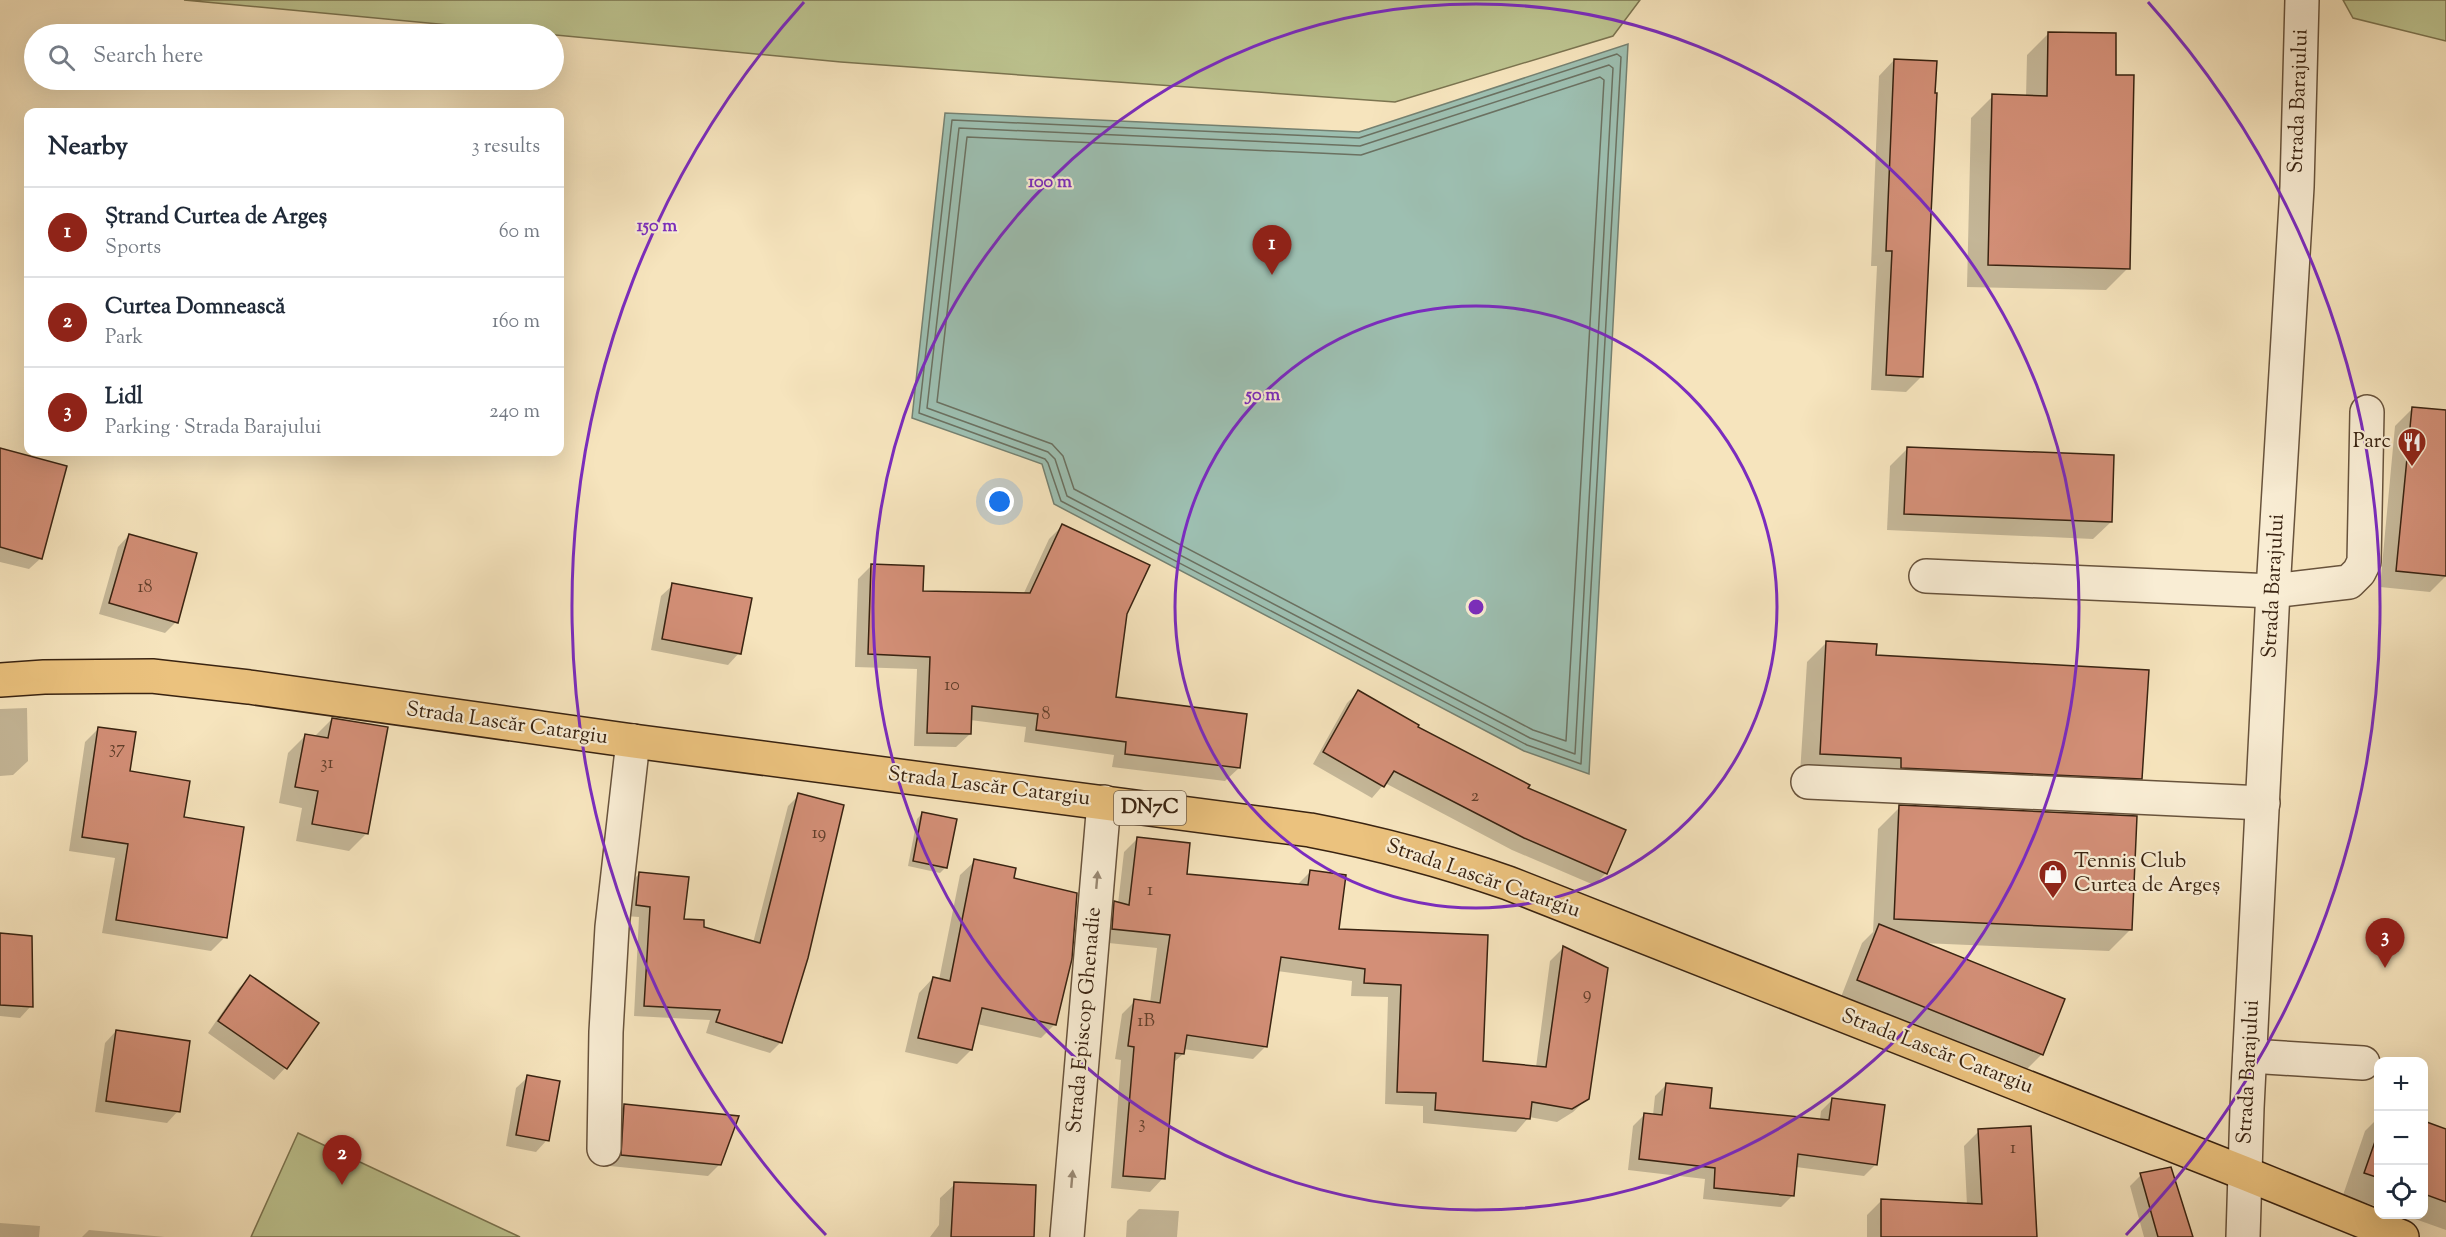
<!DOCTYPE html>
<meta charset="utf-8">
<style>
:root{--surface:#fff;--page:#f2f2f3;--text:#1f2937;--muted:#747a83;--line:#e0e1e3;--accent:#8f2418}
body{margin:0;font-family:"Sorts Mill Goudy",serif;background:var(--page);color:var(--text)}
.controls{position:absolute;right:18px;bottom:18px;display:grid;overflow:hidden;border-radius:12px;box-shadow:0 6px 24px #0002}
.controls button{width:54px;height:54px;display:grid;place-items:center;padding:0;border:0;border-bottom:2px solid var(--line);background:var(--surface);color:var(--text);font:30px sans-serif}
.you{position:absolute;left:1000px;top:502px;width:21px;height:21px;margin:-15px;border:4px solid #fff;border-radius:50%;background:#1a73e8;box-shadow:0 0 0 9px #1a73e833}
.badge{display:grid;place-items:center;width:39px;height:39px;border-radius:50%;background:var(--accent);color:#fff;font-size:20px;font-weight:700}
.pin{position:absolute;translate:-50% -50px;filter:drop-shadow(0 2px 3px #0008)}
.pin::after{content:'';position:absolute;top:32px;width:21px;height:18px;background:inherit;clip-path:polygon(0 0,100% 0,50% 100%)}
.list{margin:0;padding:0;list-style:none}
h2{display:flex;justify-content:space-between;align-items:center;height:78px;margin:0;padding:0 24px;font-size:26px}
h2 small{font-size:20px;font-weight:400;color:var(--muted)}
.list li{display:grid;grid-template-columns:39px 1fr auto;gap:18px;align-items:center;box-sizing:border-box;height:90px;padding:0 24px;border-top:2px solid var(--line)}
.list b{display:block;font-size:22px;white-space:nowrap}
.list p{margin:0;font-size:20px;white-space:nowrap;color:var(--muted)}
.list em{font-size:20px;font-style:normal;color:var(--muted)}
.icon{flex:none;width:33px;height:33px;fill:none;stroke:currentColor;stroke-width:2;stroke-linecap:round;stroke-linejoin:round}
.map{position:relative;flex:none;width:2446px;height:1237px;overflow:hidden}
.search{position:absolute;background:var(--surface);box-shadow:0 6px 24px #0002;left:24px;top:24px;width:540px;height:66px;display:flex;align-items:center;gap:15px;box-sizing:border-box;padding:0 21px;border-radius:33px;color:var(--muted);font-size:22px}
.panel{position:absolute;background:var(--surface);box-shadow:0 6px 24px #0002;left:24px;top:108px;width:540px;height:348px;border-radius:12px}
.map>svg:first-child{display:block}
</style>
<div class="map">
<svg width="2446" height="1237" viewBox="0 0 2446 1237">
<rect width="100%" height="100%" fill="#f6e4bd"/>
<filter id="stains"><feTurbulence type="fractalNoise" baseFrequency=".00333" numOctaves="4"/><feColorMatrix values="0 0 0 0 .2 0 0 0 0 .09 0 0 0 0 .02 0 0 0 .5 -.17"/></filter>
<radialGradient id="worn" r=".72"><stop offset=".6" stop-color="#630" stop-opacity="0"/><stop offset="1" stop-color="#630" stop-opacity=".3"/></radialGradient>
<g fill="#bdc490" stroke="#7b7450" stroke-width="1.5">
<path d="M 184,0 L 1640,0 L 1613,36 L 1395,102 L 841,62 Z"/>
<path d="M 2343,0 L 2446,0 L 2446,41 L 2353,18 Z"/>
<path d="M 298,1133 L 520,1237 L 251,1237 Z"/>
</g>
<path fill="#9dbfb1" stroke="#758171" stroke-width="1.5" d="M 1628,44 L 1589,774 L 1524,751 L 1054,504 L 1042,464 L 912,418 L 945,113 L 1359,132 Z"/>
<g fill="#0003">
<path d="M 2049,33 L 2114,77 L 2128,268 L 2106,290 L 1967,287 L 1971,118 L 1993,96 L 2026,97 L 2027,55 Z"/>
<path d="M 1894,60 L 1921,377 L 1906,392 L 1871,390 L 1877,266 L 1871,266 L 1879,76 Z"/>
<path d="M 2412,409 L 2446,412 L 2446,576 L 2430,592 L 2380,587 L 2395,426 Z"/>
<path d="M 1908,448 L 2111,522 L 2093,539 L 1887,530 L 1890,466 Z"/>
<path d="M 0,450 L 41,558 L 29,569 L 0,562 Z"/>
<path d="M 1062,526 L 1125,613 L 1115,698 L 1239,768 L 1225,781 L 1112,767 L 1114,755 L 1024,742 L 1026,727 L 970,720 L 970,734 L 956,747 L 914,746 L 917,669 L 855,667 L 858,579 L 871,566 L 921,593 L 1023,595 L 1049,539 Z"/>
<path d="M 129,535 L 176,622 L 165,633 L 99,614 L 118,547 Z"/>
<path d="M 673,585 L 739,653 L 728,665 L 651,650 L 661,596 Z"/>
<path d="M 1827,642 L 1874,657 L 2141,778 L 2121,798 L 1800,774 L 1807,662 Z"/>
<path d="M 1358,692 L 1416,728 L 1526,789 L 1606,873 L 1594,885 L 1512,850 L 1385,783 L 1372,798 L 1313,764 L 1347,703 Z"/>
<path d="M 27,708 L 28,761 L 13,775 L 0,776 L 0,709 Z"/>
<path d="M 332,719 L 366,834 L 349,851 L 296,841 L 302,808 L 279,803 L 288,753 L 306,735 L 314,737 Z"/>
<path d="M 99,728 L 128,772 L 183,818 L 225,937 L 211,951 L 102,933 L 115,858 L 69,851 L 85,742 Z"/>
<path d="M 799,795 L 781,1042 L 770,1053 L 706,1033 L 710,1020 L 634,1016 L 639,917 L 625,916 L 628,885 L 639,874 L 682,920 L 753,943 L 788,806 Z"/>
<path d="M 1900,807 L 2131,929 L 2109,951 L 1922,943 L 2042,1054 L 2025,1071 L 1841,997 L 1862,943 L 1873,932 L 1878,829 Z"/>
<path d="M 923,813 L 946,867 L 940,873 L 908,866 L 917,819 Z"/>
<path d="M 1137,839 L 1185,876 L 1297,885 L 1311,871 L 1337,931 L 1486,936 L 1482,1062 L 1536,1067 L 1550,961 L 1563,948 L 1587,1099 L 1573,1112 L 1557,1122 L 1529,1117 L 1516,1132 L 1423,1123 L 1423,1106 L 1385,1104 L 1388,997 L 1351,996 L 1352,981 L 1277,971 L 1266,1046 L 1253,1059 L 1183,1049 L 1183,1054 L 1173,1063 L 1163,1178 L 1150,1192 L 1111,1188 L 1121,1060 L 1115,1059 L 1122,1014 L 1135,1001 L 1150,1003 L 1157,948 L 1099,942 L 1102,916 L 1115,903 L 1118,904 L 1124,852 Z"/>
<path d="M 975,861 L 1055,1024 L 1041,1038 L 977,1024 L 971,1050 L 957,1064 L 905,1052 L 919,993 L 933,978 L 939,980 L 960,875 Z"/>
<path d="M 0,935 L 31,1006 L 20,1018 L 0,1016 Z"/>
<path d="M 251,977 L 317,1023 L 285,1068 L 274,1080 L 208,1033 L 239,988 Z"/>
<path d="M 116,1031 L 178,1111 L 167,1123 L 95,1112 L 105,1043 Z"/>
<path d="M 528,1077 L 547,1140 L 536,1152 L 506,1146 L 516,1088 Z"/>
<path d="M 1667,1084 L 1708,1109 L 1820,1120 L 1821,1111 L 1833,1099 L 1876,1164 L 1864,1176 L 1796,1167 L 1793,1195 L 1781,1207 L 1703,1199 L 1705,1179 L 1628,1170 L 1633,1126 L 1645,1114 L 1653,1115 L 1655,1096 Z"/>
<path d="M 624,1106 L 720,1164 L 708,1176 L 610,1166 L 612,1118 Z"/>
<path d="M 2378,1118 L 2378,1207 L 2343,1195 L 2365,1131 Z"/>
<path d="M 2424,1123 L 2446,1130 L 2446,1230 L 2401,1214 L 2424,1214 Z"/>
<path d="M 1979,1131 L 2035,1237 L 1867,1237 L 1867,1215 L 1882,1200 L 1967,1205 L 1964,1146 Z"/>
<path d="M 2141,1175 L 2191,1237 L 2144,1237 L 2130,1186 Z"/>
<path d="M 955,1184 L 1032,1237 L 930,1237 L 939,1225 L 940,1198 Z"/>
<path d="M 1139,1209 L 1179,1211 L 1177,1237 L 1126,1237 L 1127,1221 Z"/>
<path d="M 0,1223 L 40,1226 L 39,1237 L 0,1237 Z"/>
<path d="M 89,1230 L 165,1237 L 82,1237 Z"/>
</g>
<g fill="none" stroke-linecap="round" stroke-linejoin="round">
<g stroke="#6b7161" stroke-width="1.5">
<path d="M 1617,54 L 1621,57 L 1581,764 L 1527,745 L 1061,501 L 1048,463 L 1045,459 L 919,413 L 952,120 L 1359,138 Z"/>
<path d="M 1609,65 L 1613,68 L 1575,754 L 1530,738 L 1067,496 L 1055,459 L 1048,452 L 927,408 L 959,128 L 1360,146 Z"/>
<path d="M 1600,77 L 1604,80 L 1566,741 L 1533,730 L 1074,489 L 1063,456 L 1052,444 L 937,402 L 967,137 L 1361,155 Z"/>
</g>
</g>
<g fill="#d38f77" stroke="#392311" stroke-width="1.5">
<path d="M 2048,32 L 2116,33 L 2116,75 L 2134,75 L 2130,269 L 1988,265 L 1992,94 L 2047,96 Z"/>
<path d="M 1894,59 L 1937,61 L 1935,93 L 1937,93 L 1923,377 L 1886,375 L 1892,251 L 1886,251 Z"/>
<path d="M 2412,407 L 2446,410 L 2446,576 L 2396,571 Z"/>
<path d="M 1907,447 L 2114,455 L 2112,522 L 1904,514 Z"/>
<path d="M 0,448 L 67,466 L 42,559 L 0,547 Z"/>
<path d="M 1062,524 L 1150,565 L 1127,614 L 1116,697 L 1247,714 L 1240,768 L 1125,754 L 1126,742 L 1036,730 L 1038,714 L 972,706 L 971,734 L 927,733 L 930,657 L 868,654 L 871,564 L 924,566 L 923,591 L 1030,593 Z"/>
<path d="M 129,534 L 197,553 L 178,623 L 109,603 Z"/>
<path d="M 672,583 L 752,598 L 741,654 L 662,639 Z"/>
<path d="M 1826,641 L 1877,644 L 1876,655 L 2149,670 L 2142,779 L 1901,768 L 1901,758 L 1820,754 Z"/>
<path d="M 1358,690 L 1419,725 L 1418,727 L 1530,785 L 1528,788 L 1626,830 L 1607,874 L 1524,838 L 1394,771 L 1384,787 L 1323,752 Z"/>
<path d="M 332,718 L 388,727 L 368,834 L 312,824 L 318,791 L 295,787 L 305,734 L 328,738 Z"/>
<path d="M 98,727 L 136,732 L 130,771 L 190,781 L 184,817 L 244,827 L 227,938 L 116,920 L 128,844 L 82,837 Z"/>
<path d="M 798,793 L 844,805 L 808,958 L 782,1043 L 716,1022 L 720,1010 L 644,1006 L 650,907 L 636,905 L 639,872 L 689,877 L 684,919 L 704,920 L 704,927 L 760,943 Z"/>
<path d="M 1899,805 L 2137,816 L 2132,930 L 1894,919 Z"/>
<path d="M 922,812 L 957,819 L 947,868 L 913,861 Z"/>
<path d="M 1137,837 L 1190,843 L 1187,874 L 1308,885 L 1310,870 L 1346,875 L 1339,929 L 1488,935 L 1483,1061 L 1546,1067 L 1563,946 L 1608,968 L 1589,1099 L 1572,1109 L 1532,1102 L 1530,1119 L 1435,1110 L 1436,1093 L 1397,1092 L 1401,985 L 1364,983 L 1365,969 L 1281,957 L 1267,1047 L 1187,1035 L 1184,1054 L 1175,1053 L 1165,1179 L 1123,1176 L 1134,1047 L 1128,1046 L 1134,999 L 1160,1003 L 1170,935 L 1112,929 L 1114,901 L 1129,905 Z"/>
<path d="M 974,859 L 1016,868 L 1014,878 L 1077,893 L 1072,959 L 1056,1025 L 982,1008 L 972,1050 L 918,1038 L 933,977 L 950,981 Z"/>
<path d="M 1879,924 L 2065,999 L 2043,1055 L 1857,980 Z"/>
<path d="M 0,933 L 32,936 L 33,1007 L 0,1005 Z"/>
<path d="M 250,975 L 319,1023 L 287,1069 L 218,1021 Z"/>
<path d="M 116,1030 L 190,1041 L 180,1112 L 106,1101 Z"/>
<path d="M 527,1075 L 560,1081 L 549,1141 L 516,1135 Z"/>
<path d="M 1666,1083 L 1712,1088 L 1710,1108 L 1829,1120 L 1832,1098 L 1885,1105 L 1877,1165 L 1798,1154 L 1794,1196 L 1714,1188 L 1715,1168 L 1639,1159 L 1644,1113 L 1662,1115 Z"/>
<path d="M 624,1104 L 739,1116 L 721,1165 L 621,1155 Z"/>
<path d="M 2424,1121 L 2446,1129 L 2446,1202 L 2424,1194 Z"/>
<path d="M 2031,1126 L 2037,1237 L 1881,1237 L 1881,1199 L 1982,1204 L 1978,1129 Z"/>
<path d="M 2379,1130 L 2379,1178 L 2364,1173 Z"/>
<path d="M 2171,1167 L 2193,1237 L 2158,1237 L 2140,1173 Z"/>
<path d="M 954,1182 L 1036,1185 L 1034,1237 L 951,1237 Z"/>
</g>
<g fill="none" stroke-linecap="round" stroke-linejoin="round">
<g stroke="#68533c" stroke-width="36">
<g id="minor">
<path d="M 1926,576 L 2273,591 L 2349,582 L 2359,572 L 2364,562 L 2367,412"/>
<path d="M 1808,782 L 2263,803"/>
<path d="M 2250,1056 L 2363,1063"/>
<path d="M 604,1149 L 606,1032 L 612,927 L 633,741"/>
<path d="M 1067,1237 L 1104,802"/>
<path d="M 2243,1237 L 2247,1108 L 2273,591 L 2297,187 L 2302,0"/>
</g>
</g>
<g stroke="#392311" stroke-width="36">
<path id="major" d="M 0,680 L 44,677 L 152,676 L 249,687 L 633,741 L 1310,830 C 1378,843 1442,860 1508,883 L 2244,1173 L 2402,1237"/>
</g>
<use href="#minor" stroke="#f9edd4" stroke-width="33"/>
<use href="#major" stroke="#ebc27e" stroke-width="33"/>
</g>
<defs><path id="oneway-solid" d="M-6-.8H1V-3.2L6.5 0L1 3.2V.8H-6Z" transform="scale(1.5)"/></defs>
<g fill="#998872">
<use href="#oneway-solid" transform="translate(1097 880) rotate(-85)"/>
<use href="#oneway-solid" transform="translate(1072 1179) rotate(-85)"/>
</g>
<g fill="none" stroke="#7b2cbf" stroke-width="3">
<circle cx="1476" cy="607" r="301"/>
<circle cx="1476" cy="607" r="603"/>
<path d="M826 1235A904 904 0 0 1 804 2M2148 2A904 904 0 0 1 2126 1235"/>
</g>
<defs>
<g id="restaurant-pin" transform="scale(1.5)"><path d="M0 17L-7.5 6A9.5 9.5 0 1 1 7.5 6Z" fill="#8f2418" stroke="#f9edd4"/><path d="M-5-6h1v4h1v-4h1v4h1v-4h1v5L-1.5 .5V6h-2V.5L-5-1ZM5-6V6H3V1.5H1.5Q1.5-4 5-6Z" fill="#fff"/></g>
<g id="shop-pin" transform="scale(1.5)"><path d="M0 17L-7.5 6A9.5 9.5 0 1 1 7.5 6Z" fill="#8f2418" stroke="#f9edd4"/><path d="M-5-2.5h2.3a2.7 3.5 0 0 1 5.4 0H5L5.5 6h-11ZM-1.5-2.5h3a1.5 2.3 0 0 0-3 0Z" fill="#fff"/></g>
</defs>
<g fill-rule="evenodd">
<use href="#restaurant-pin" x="2412" y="442"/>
<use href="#shop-pin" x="2053" y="874"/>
</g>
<g text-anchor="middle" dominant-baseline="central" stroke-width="4.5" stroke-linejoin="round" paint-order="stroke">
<g font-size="18" fill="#603e2a">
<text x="145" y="588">18</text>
<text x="952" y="686">10</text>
<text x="1046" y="715">8</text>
<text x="117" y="749">37</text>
<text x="327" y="764">31</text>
<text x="1475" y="797">2</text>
<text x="819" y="834">19</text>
<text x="1150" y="891">1</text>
<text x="1587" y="995">9</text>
<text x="1146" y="1022">1B</text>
<text x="1142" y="1124">3</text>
<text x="2013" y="1149">1</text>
</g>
<rect fill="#f9edd4" stroke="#73604c" stroke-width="1.5" x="1114" y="791" width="72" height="34" rx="4.5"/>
<g font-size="20" font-weight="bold" fill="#392311">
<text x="1150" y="808">DN7C</text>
</g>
<g font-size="21" fill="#392311" stroke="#f9edd4">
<text transform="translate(2299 101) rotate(-88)">Strada Barajului</text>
<text transform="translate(2274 586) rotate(-87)">Strada Barajului</text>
<text transform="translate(507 724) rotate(8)">Strada Lascăr Catargiu</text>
<text transform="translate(989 787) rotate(7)">Strada Lascăr Catargiu</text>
<text transform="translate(1483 879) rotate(19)">Strada Lascăr Catargiu</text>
<text transform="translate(1085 1020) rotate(-85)">Strada Episcop Ghenadie</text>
<text transform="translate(1937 1052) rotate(21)">Strada Lascăr Catargiu</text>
<text transform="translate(2249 1072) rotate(-87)">Strada Barajului</text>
</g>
<g font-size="21" fill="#392311" stroke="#f9edd4" text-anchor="end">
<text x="2391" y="442">Parc</text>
<text x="2074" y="862" text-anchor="start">Tennis Club<tspan x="2074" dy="24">Curtea de Argeș</tspan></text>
</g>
</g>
<circle cx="1476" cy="607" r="9" fill="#7b2cbf" stroke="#f9edd4" stroke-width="3"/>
<g font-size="18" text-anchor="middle" font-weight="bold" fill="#7b2cbf" stroke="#f9edd4" stroke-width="4.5" stroke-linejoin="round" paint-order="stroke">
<text x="1050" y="187">100 m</text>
<text x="657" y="231">150 m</text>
<text x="1263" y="400">50 m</text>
</g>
<rect width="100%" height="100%" filter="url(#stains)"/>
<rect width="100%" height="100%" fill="url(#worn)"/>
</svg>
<div class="controls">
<button>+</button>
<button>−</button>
<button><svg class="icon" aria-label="locate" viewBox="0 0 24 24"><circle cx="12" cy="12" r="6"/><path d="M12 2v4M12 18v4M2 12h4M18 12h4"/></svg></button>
</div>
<div class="you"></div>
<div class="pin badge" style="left:1272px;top:275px">1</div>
<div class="pin badge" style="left:342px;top:1185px">2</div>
<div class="pin badge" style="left:2385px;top:968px">3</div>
<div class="search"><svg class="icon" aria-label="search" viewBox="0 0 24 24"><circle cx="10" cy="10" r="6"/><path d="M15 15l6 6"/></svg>Search here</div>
<section class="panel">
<h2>Nearby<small>3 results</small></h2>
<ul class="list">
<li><span class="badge">1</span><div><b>Ștrand Curtea de Argeș</b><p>Sports</p></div><em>60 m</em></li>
<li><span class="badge">2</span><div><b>Curtea Domnească</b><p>Park</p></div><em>160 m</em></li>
<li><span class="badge">3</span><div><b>Lidl</b><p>Parking · Strada Barajului</p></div><em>240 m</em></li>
</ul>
</section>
</div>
